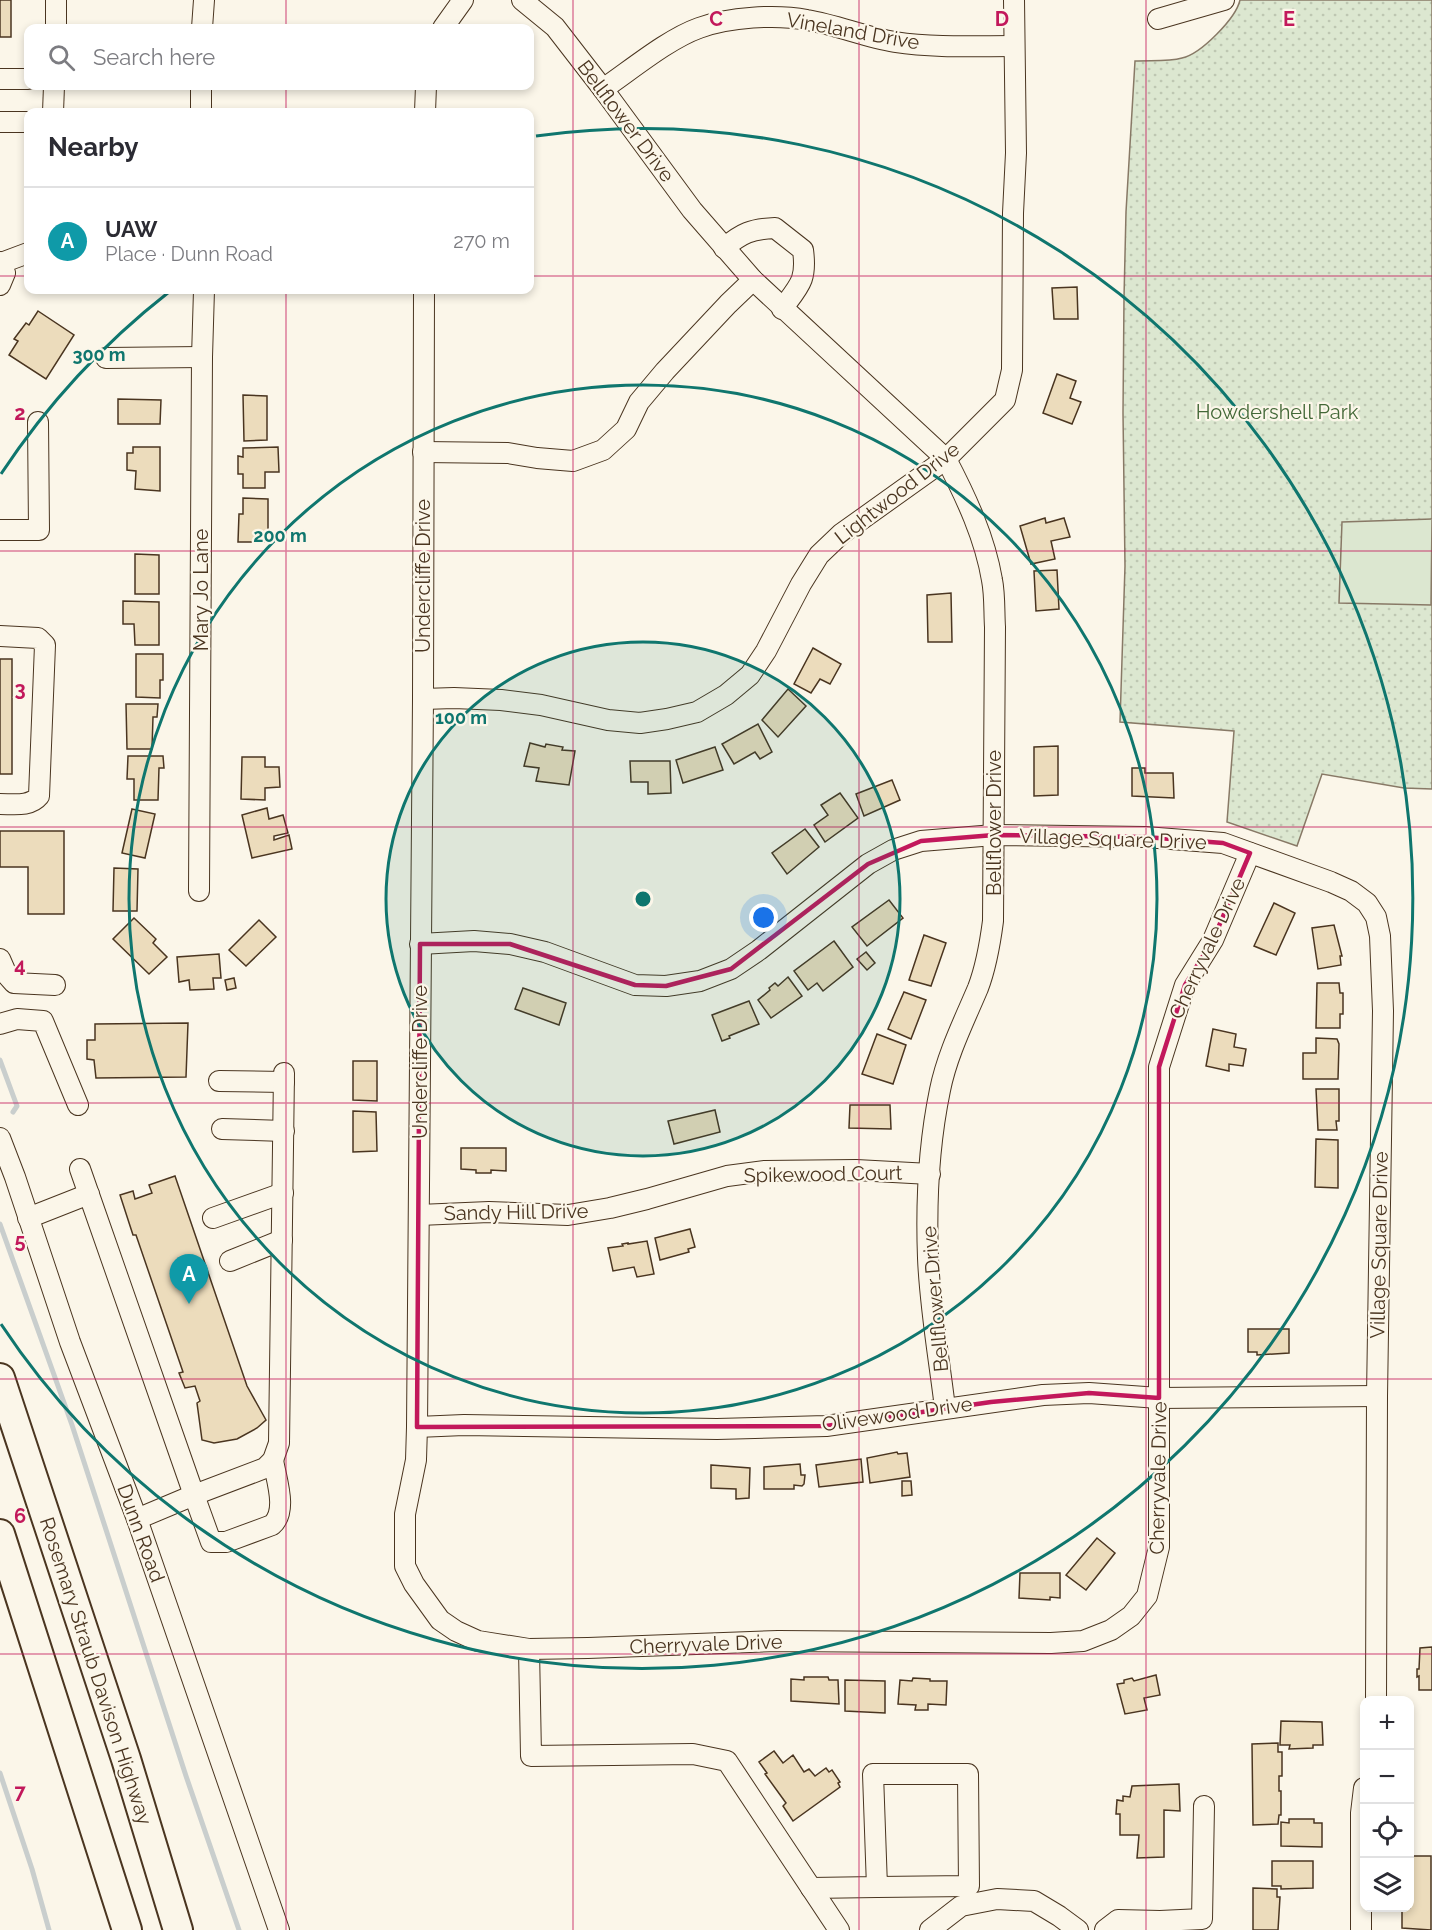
<!DOCTYPE html>
<meta charset="utf-8">
<style>
:root{--surface:#fff;--page:#f7f7f7;--text:#2b2b33;--muted:#7c7c81;--line:#e1e1e2;--accent:#c62828}
body{margin:0;font-family:Raleway,sans-serif;background:var(--page);color:var(--text)}
.controls{position:absolute;right:18px;bottom:18px;display:grid;overflow:hidden;border-radius:12px;box-shadow:0 3px 9px #0003}
.controls button{width:54px;height:54px;display:grid;place-items:center;padding:0;border:0;border-bottom:2px solid var(--line);background:var(--surface);color:var(--text);font:30px sans-serif}
.you{position:absolute;left:764px;top:918px;width:21px;height:21px;margin:-15px;border:4px solid #fff;border-radius:50%;background:#1a73e8;box-shadow:0 0 0 9px #1a73e833}
.badge{display:grid;place-items:center;width:39px;height:39px;border-radius:50%;background:var(--accent);color:#fff;font-size:20px;font-weight:700}
.pin{position:absolute;translate:-50% -50px;filter:drop-shadow(0 2px 3px #0008)}
.pin::after{content:'';position:absolute;top:32px;width:21px;height:18px;background:inherit;clip-path:polygon(0 0,100% 0,50% 100%)}
.list{margin:0;padding:0;list-style:none}
h2{display:flex;justify-content:space-between;align-items:center;height:78px;margin:0;padding:0 24px;font-size:26px}
h2 small{font-size:20px;font-weight:400;color:var(--muted)}
.list li{display:grid;grid-template-columns:39px 1fr auto;gap:18px;align-items:center;box-sizing:border-box;height:108px;padding:0 24px;border-top:2px solid var(--line)}
.list b{display:block;font-size:22px;white-space:nowrap}
.list p{margin:0;font-size:20px;white-space:nowrap;color:var(--muted)}
.list em{font-size:20px;font-style:normal;color:var(--muted)}
.icon{flex:none;width:33px;height:33px;fill:none;stroke:currentColor;stroke-width:2;stroke-linecap:round;stroke-linejoin:round}
.map{position:relative;flex:none;width:1432px;height:1930px;overflow:hidden}
.search{position:absolute;background:var(--surface);box-shadow:0 3px 9px #0003;left:24px;top:24px;width:510px;height:66px;display:flex;align-items:center;gap:15px;box-sizing:border-box;padding:0 21px;border-radius:12px;color:var(--muted);font-size:22px}
.panel{position:absolute;background:var(--surface);box-shadow:0 3px 9px #0003;left:24px;top:108px;width:510px;height:186px;border-radius:12px}
.map>svg:first-child{display:block}
</style>
<div class="map">
<svg width="1432" height="1930" viewBox="0 0 1432 1930">
<defs>
<pattern id="grass-dots" width="8" height="8" patternUnits="userSpaceOnUse" patternTransform="scale(1.5)"><rect width="8" height="8" fill="#dce7d0"/><path d="M2 2h.1M6 6h.1" fill="none" stroke="#bec7b2" stroke-width="1.8" stroke-linecap="round"/></pattern>
</defs>
<rect width="100%" height="100%" fill="#fbf6e9"/>
<path fill="url(#grass-dots)" stroke="#887966" stroke-width="1.5" d="M 1240,0 L 1432,0 L 1432,789 L 1404,788 L 1322,774 L 1297,846 L 1227,822 L 1234,731 L 1120,722 L 1125,566 L 1123,413 L 1124,298 L 1126,212 L 1135,61 C 1150,60 1168,62 1182,58 C 1201,54 1236,18 1240,0 Z"/>
<path fill="#dce7d0" stroke="#887966" stroke-width="1.5" d="M 1432,519 L 1431,605 L 1339,603 L 1342,522 Z"/>
<g fill="none" stroke-linecap="round" stroke-linejoin="round">
<g stroke="#c9cecd" stroke-width="5">
<path d="M 0,1060 L 17,1106 L 13,1112"/>
<path d="M 0,1224 L 72,1425 L 186,1776 L 239,1930"/>
<path d="M 0,1773 L 32,1869 L 49,1930"/>
</g>
</g>
<g fill="#ecdcbc" stroke="#4a3520" stroke-width="1.5">
<rect x="0" y="0" width="11" height="37"/>
<path d="M 1077,287 L 1078,319 L 1054,319 L 1052,288 Z"/>
<path d="M 38,311 L 74,335 L 46,379 L 9,355 L 18,341 L 14,339 L 26,323 L 29,325 Z"/>
<path d="M 1057,374 L 1076,381 L 1070,398 L 1081,402 L 1072,424 L 1043,413 Z"/>
<path d="M 243,395 L 267,396 L 267,440 L 244,441 Z"/>
<path d="M 118,399 L 161,400 L 160,424 L 118,424 Z"/>
<path d="M 133,447 L 160,447 L 160,491 L 135,489 L 136,471 L 127,470 L 127,453 L 133,453 Z"/>
<path d="M 278,447 L 279,472 L 265,472 L 265,488 L 243,488 L 243,474 L 238,474 L 238,456 L 243,457 L 243,448 Z"/>
<path d="M 243,498 L 268,499 L 268,542 L 238,542 L 239,514 L 243,514 Z"/>
<path d="M 1045,518 L 1046,523 L 1064,518 L 1070,537 L 1051,541 L 1055,559 L 1031,564 L 1020,526 Z"/>
<path d="M 135,554 L 159,555 L 159,594 L 135,594 Z"/>
<path d="M 1057,570 L 1059,609 L 1036,611 L 1034,571 Z"/>
<path d="M 951,593 L 952,642 L 928,642 L 927,595 Z"/>
<path d="M 123,601 L 159,602 L 159,645 L 135,645 L 134,624 L 123,624 Z"/>
<path d="M 813,648 L 841,664 L 830,684 L 820,679 L 811,693 L 794,684 Z"/>
<path d="M 136,654 L 163,654 L 163,680 L 160,680 L 160,698 L 136,697 Z"/>
<rect x="0" y="659" width="12" height="115"/>
<path d="M 788,689 L 806,706 L 778,737 L 762,720 Z"/>
<path d="M 126,704 L 158,704 L 157,717 L 153,717 L 152,749 L 127,749 Z"/>
<path d="M 758,724 L 772,752 L 760,759 L 755,752 L 734,764 L 722,744 Z"/>
<path d="M 530,743 L 545,747 L 546,744 L 563,747 L 562,750 L 575,751 L 569,785 L 536,781 L 539,768 L 524,766 Z"/>
<path d="M 1058,746 L 1058,795 L 1034,796 L 1034,747 Z"/>
<path d="M 715,747 L 723,770 L 683,783 L 676,760 Z"/>
<path d="M 128,756 L 163,756 L 164,768 L 159,768 L 158,800 L 134,800 L 134,779 L 127,779 Z"/>
<path d="M 242,757 L 265,757 L 265,767 L 279,767 L 280,787 L 265,788 L 265,800 L 241,799 Z"/>
<path d="M 630,761 L 670,761 L 671,793 L 648,794 L 648,782 L 631,782 Z"/>
<path d="M 1132,768 L 1145,768 L 1145,773 L 1173,773 L 1174,798 L 1132,796 Z"/>
<path d="M 892,780 L 900,800 L 864,816 L 856,794 Z"/>
<path d="M 840,793 L 858,818 L 825,842 L 814,825 L 828,815 L 821,805 Z"/>
<path d="M 267,808 L 269,819 L 283,815 L 288,833 L 274,836 L 274,840 L 289,835 L 292,849 L 252,858 L 242,815 Z"/>
<path d="M 132,809 L 155,814 L 145,858 L 122,853 Z"/>
<path d="M 805,829 L 819,847 L 787,874 L 772,853 Z"/>
<path d="M 0,831 L 64,831 L 64,914 L 28,914 L 28,867 L 0,867 Z"/>
<path d="M 114,868 L 138,869 L 137,911 L 113,911 Z"/>
<path d="M 889,900 L 903,918 L 867,946 L 852,927 Z"/>
<path d="M 1274,903 L 1295,913 L 1276,955 L 1254,946 Z"/>
<path d="M 134,918 L 156,939 L 153,943 L 167,957 L 149,974 L 113,939 Z"/>
<path d="M 259,920 L 276,937 L 246,966 L 229,950 Z"/>
<path d="M 1334,925 L 1342,956 L 1340,956 L 1341,965 L 1318,969 L 1312,928 Z"/>
<path d="M 924,935 L 946,943 L 931,986 L 909,980 Z"/>
<path d="M 834,941 L 853,967 L 823,991 L 817,983 L 808,990 L 794,971 Z"/>
<path d="M 866,952 L 875,963 L 867,970 L 857,959 Z"/>
<path d="M 219,954 L 221,978 L 213,978 L 214,989 L 190,990 L 189,980 L 179,982 L 177,957 Z"/>
<path d="M 788,977 L 802,996 L 771,1018 L 758,1000 L 770,990 L 769,988 L 775,983 L 778,986 Z"/>
<path d="M 234,978 L 236,988 L 227,990 L 225,980 Z"/>
<path d="M 1317,983 L 1339,983 L 1340,993 L 1343,993 L 1343,1014 L 1340,1014 L 1340,1028 L 1316,1028 Z"/>
<path d="M 523,988 L 566,1003 L 559,1025 L 515,1009 Z"/>
<path d="M 904,992 L 926,1000 L 911,1039 L 888,1029 Z"/>
<path d="M 749,1001 L 759,1024 L 729,1036 L 730,1038 L 722,1041 L 712,1015 Z"/>
<path d="M 188,1023 L 186,1077 L 96,1078 L 94,1060 L 87,1059 L 87,1040 L 95,1040 L 95,1024 Z"/>
<path d="M 1213,1029 L 1236,1034 L 1234,1047 L 1246,1049 L 1243,1066 L 1229,1064 L 1229,1071 L 1206,1066 Z"/>
<path d="M 877,1034 L 906,1045 L 893,1084 L 862,1074 Z"/>
<path d="M 1316,1038 L 1337,1039 L 1339,1044 L 1338,1079 L 1303,1079 L 1303,1053 L 1316,1053 Z"/>
<path d="M 353,1061 L 377,1061 L 377,1101 L 353,1100 Z"/>
<path d="M 1316,1089 L 1339,1089 L 1339,1121 L 1336,1121 L 1337,1130 L 1318,1130 Z"/>
<path d="M 850,1105 L 890,1105 L 891,1129 L 849,1128 Z"/>
<path d="M 715,1110 L 720,1132 L 674,1144 L 668,1121 Z"/>
<path d="M 353,1111 L 376,1112 L 377,1151 L 353,1152 Z"/>
<path d="M 1316,1139 L 1338,1140 L 1338,1188 L 1315,1187 Z"/>
<path d="M 461,1148 L 506,1148 L 506,1171 L 491,1170 L 491,1173 L 476,1173 L 476,1170 L 461,1169 Z"/>
<path d="M 175,1176 L 247,1386 L 266,1420 L 257,1428 L 237,1439 L 214,1443 L 202,1440 L 197,1403 L 200,1401 L 195,1386 L 185,1388 L 179,1373 L 183,1372 L 136,1235 L 133,1235 L 120,1195 L 133,1191 L 135,1199 L 152,1193 L 149,1185 Z"/>
<path d="M 690,1229 L 695,1247 L 688,1249 L 689,1252 L 660,1260 L 655,1238 Z"/>
<path d="M 647,1241 L 654,1274 L 637,1277 L 634,1267 L 613,1271 L 608,1248 L 623,1246 L 622,1244 L 628,1243 L 628,1244 Z"/>
<path d="M 1248,1329 L 1289,1329 L 1289,1353 L 1257,1355 L 1257,1352 L 1248,1352 Z"/>
<path d="M 897,1452 L 898,1454 L 907,1453 L 910,1477 L 870,1483 L 867,1458 Z"/>
<path d="M 861,1459 L 863,1482 L 819,1487 L 816,1465 Z"/>
<path d="M 800,1464 L 801,1475 L 805,1475 L 804,1484 L 802,1486 L 794,1485 L 794,1489 L 764,1489 L 764,1467 Z"/>
<path d="M 711,1465 L 750,1468 L 749,1498 L 736,1499 L 736,1489 L 711,1488 Z"/>
<path d="M 902,1481 L 911,1481 L 912,1495 L 902,1496 Z"/>
<path d="M 1097,1538 L 1115,1553 L 1086,1590 L 1066,1575 Z"/>
<path d="M 1020,1573 L 1060,1573 L 1060,1598 L 1050,1597 L 1050,1600 L 1019,1598 Z"/>
<path d="M 1432,1647 L 1432,1690 L 1419,1690 L 1419,1676 L 1417,1677 L 1417,1669 L 1419,1669 L 1420,1648 Z"/>
<path d="M 1156,1675 L 1160,1695 L 1144,1698 L 1147,1710 L 1125,1714 L 1117,1684 L 1124,1683 L 1124,1680 L 1132,1678 L 1134,1681 Z"/>
<path d="M 804,1677 L 828,1677 L 829,1680 L 838,1680 L 839,1704 L 791,1701 L 791,1679 L 804,1680 Z"/>
<path d="M 913,1678 L 930,1679 L 930,1681 L 947,1681 L 946,1705 L 928,1704 L 928,1710 L 915,1710 L 916,1705 L 898,1704 L 900,1680 L 912,1681 Z"/>
<path d="M 845,1680 L 885,1681 L 885,1713 L 845,1711 Z"/>
<path d="M 1281,1721 L 1322,1722 L 1323,1745 L 1313,1745 L 1313,1748 L 1289,1749 L 1290,1745 L 1280,1745 Z"/>
<path d="M 1278,1743 L 1278,1752 L 1282,1752 L 1282,1776 L 1279,1776 L 1279,1791 L 1281,1791 L 1281,1815 L 1279,1815 L 1278,1824 L 1253,1825 L 1252,1744 Z"/>
<path d="M 774,1751 L 783,1763 L 793,1755 L 804,1772 L 809,1769 L 815,1776 L 826,1768 L 829,1772 L 832,1770 L 840,1782 L 838,1783 L 840,1787 L 793,1821 L 783,1806 L 786,1803 L 765,1774 L 767,1773 L 759,1762 Z"/>
<path d="M 1179,1784 L 1180,1811 L 1164,1810 L 1164,1857 L 1137,1858 L 1139,1835 L 1120,1835 L 1120,1814 L 1116,1814 L 1117,1800 L 1123,1801 L 1123,1796 L 1130,1797 L 1132,1786 Z"/>
<path d="M 1289,1819 L 1314,1819 L 1314,1823 L 1322,1823 L 1322,1847 L 1281,1846 L 1281,1822 L 1289,1823 Z"/>
<path d="M 1410,1856 L 1431,1856 L 1431,1930 L 1402,1928 L 1402,1908 L 1410,1908 Z"/>
<path d="M 1272,1861 L 1313,1861 L 1313,1888 L 1281,1889 L 1281,1886 L 1272,1886 Z"/>
<path d="M 1253,1888 L 1277,1889 L 1277,1897 L 1280,1897 L 1278,1930 L 1253,1930 Z"/>
</g>
<g fill="none" stroke-linecap="round" stroke-linejoin="round">
<g stroke="#4a3520" stroke-width="22">
<g id="minor">
<path d="M 522,0 L 555,27 L 603,89 L 692,210 L 753,280 L 946,459 C 966,497 985,538 992,580 C 995,595 994,612 995,627 L 993,921 C 990,944 986,967 978,988 C 964,1021 947,1055 940,1090 C 929,1143 926,1205 928,1258 C 930,1308 939,1358 945,1408"/>
<path d="M 1158,19 L 1224,0"/>
<path d="M 56,28 L 56,0"/>
<path d="M 202,28 L 204,0"/>
<path d="M 443,28 L 463,0"/>
<path d="M 0,79 L 28,79"/>
<path d="M 603,89 C 631,70 668,39 699,28 C 729,17 776,14 807,20 C 837,25 865,37 895,42 C 934,48 974,46 1014,46"/>
<path d="M 53,112 L 54,86"/>
<path d="M 201,112 L 201,86"/>
<path d="M 425,112 L 426,86"/>
<path d="M 0,122 L 28,122"/>
<path d="M 724,248 C 742,233 751,229 775,228 L 803,250 C 807,280 800,285 782,309"/>
<path d="M 0,262 L 5,273 L 0,285"/>
<path d="M 1,263 L 28,253"/>
<path d="M 424,290 L 423,699 L 417,1427 L 416,1460 L 405,1514 L 405,1566 L 414,1584 L 440,1620 L 456,1631 L 478,1641 L 529,1649 L 588,1648 L 778,1641 L 1051,1643 L 1083,1641 L 1111,1630 L 1131,1616 L 1147,1596 L 1159,1547 L 1159,1067 L 1185,985 L 1213,940 L 1250,853"/>
<path d="M 106,358 L 202,357"/>
<path d="M 423,452 L 508,453 L 537,458 L 573,461 L 603,450 L 626,429 L 639,402 L 665,371 L 728,304 L 753,280"/>
<path d="M 0,530 L 39,530 L 38,422"/>
<path d="M 0,636 L 38,638 L 45,645 L 39,796 C 30,807 14,804 0,804"/>
<path d="M 423,699 L 454,698 L 501,700 L 541,705 L 608,720 L 640,723 L 667,719 L 697,712 L 726,695 L 750,675 L 766,651 L 801,584 L 819,555 L 841,534 L 946,459 L 1005,400 L 1012,370 L 1013,213 L 1016,153 L 1014,0"/>
<path d="M 199,891 L 202,357 L 204,290"/>
<path d="M 420,944 L 474,941 L 510,944 L 545,952 L 635,985 L 666,986 L 700,981 L 731,969 L 759,950 L 868,864 L 893,850 L 921,841 L 994,835 L 1145,837 L 1223,843 L 1331,882 L 1351,891 L 1367,903 L 1376,917 L 1380,936 L 1383,1011 L 1377,1396 L 1376,1700"/>
<path d="M 0,959 L 7,975 L 14,983 L 55,985"/>
<path d="M 0,1024 L 17,1019 L 43,1021 L 78,1105"/>
<path d="M 219,1081 L 284,1082"/>
<path d="M 222,1129 L 284,1131"/>
<path d="M 0,1138 L 15,1177 L 70,1342 L 137,1519 L 279,1930"/>
<path d="M 80,1169 L 194,1495 L 265,1468 L 273,1460 L 279,1443 L 284,1073"/>
<path d="M 419,1215 L 489,1212 L 568,1215 L 610,1208 L 647,1199 L 727,1176 L 765,1171 L 856,1170 L 930,1174"/>
<path d="M 28,1218 L 89,1194"/>
<path d="M 213,1218 L 283,1193"/>
<path d="M 230,1261 L 282,1240"/>
<path d="M 417,1427 L 464,1425 L 717,1429 L 826,1426 L 1043,1395 L 1089,1393 L 1159,1398 L 1377,1396"/>
<path d="M 137,1519 L 194,1495 L 211,1542 L 226,1542 L 272,1525 C 288,1511 276,1479 273,1460"/>
<path d="M 529,1649 L 531,1756 L 693,1754 L 727,1761 L 839,1930"/>
<path d="M 811,1888 L 877,1887 L 873,1774 L 968,1774 L 969,1886 L 877,1887"/>
<path d="M 930,1930 L 961,1906 L 997,1899 L 1034,1901 L 1059,1916 L 1078,1930"/>
<path d="M 1105,1930 L 1118,1920 L 1160,1921"/>
<path d="M 1160,1930 L 1160,1921 L 1202,1919 L 1204,1806"/>
<path d="M 1361,1930 L 1361,1813 L 1364,1788"/>
</g>
</g>
<g stroke="#4a3520" stroke-width="32">
<g id="highway">
<path d="M 0,1378 L 126,1759 L 178,1930"/>
<path d="M 0,1534 L 127,1930"/>
</g>
</g>
<use href="#minor" stroke="#fbf6e9" stroke-width="20"/>
<use href="#highway" stroke="#fbf6e9" stroke-width="28"/>
</g>
<path fill="none" stroke="#c2185b" stroke-width="4.5" stroke-linejoin="round" d="M 994,835 L 1145,837 L 1223,843 L 1250,853 L 1213,940 L 1185,985 L 1159,1067 L 1159,1398 L 1089,1393 L 991,1402 L 826,1426 L 417,1427 L 420,944 L 510,944 L 635,985 L 666,986 L 731,969 L 868,864 L 921,841 Z"/>
<path fill="none" stroke="#c2185b" stroke-width="1.5" stroke-opacity="0.55" d="M 286,0 L 286,28M 573,0 L 573,1930M 859,0 L 859,1930M 1146,0 L 1146,1930M 286,86 L 286,112M 0,276 L 28,276M 530,276 L 1432,276M 286,290 L 286,1930M 0,551 L 1432,551M 0,827 L 1432,827M 0,1103 L 1432,1103M 0,1379 L 1432,1379M 0,1654 L 1432,1654"/>
<circle cx="643" cy="899" r="257" fill="#0f766e" fill-opacity=".12"/>
<g fill="none" stroke="#0f766e" stroke-width="3">
<circle cx="643" cy="899" r="257"/>
<circle cx="643" cy="899" r="514"/>
<path d="M1 474A770 770 0 0 1 169 292M536 136A770 770 0 1 1 1 1324"/>
</g>
<g text-anchor="middle" dominant-baseline="central" stroke-width="4.5" stroke-linejoin="round" paint-order="stroke">
<g font-size="20" fill="#4a3520" stroke="#fbf6e9">
<text transform="translate(853 31) rotate(10)">Vineland Drive</text>
<text transform="translate(626 121) rotate(53)">Bellflower Drive</text>
<text transform="translate(897 493) rotate(-38)">Lightwood Drive</text>
<text transform="translate(423 576) rotate(-90)">Undercliffe Drive</text>
<text transform="translate(201 590) rotate(-90)">Mary Jo Lane</text>
<text transform="translate(994 823) rotate(-90)">Bellflower Drive</text>
<text transform="translate(1113 839) rotate(2)">Village Square Drive</text>
<text transform="translate(1207 948) rotate(-65)">Cherryvale Drive</text>
<text transform="translate(420 1062) rotate(-90)">Undercliffe Drive</text>
<text transform="translate(823 1174) rotate(-1)">Spikewood Court</text>
<text transform="translate(516 1212) rotate(-1)">Sandy Hill Drive</text>
<text transform="translate(1379 1245) rotate(-89)">Village Square Drive</text>
<text transform="translate(935 1299) rotate(-95)">Bellflower Drive</text>
<text transform="translate(897 1414) rotate(-8)">Olivewood Drive</text>
<text transform="translate(1158 1478) rotate(-89)">Cherryvale Drive</text>
<text transform="translate(141 1533) rotate(70)">Dunn Road</text>
<text transform="translate(706 1644) rotate(-2)">Cherryvale Drive</text>
<text transform="translate(96 1671) rotate(72)">Rosemary Straub Davison Highway</text>
</g>
<g font-size="20" fill="#436837" stroke="#fbf6e9">
<text x="1277" y="412">Howdershell Park</text>
</g>
</g>
<g font-size="20" text-anchor="middle" font-weight="bold" fill="#c2185b" stroke="#fbf6e9" stroke-width="4.5" stroke-linejoin="round" paint-order="stroke">
<text x="716" y="26">C</text>
<text x="1002" y="26">D</text>
<text x="1289" y="26">E</text>
<text x="20" y="420">2</text>
<text x="20" y="696">3</text>
<text x="20" y="972">4</text>
<text x="20" y="1248">5</text>
<text x="20" y="1523">6</text>
<text x="20" y="1799">7</text>
</g>
<circle cx="643" cy="899" r="9" fill="#0f766e" stroke="#fbf6e9" stroke-width="3"/>
<g font-size="18" text-anchor="middle" font-weight="bold" fill="#0f766e" stroke="#fbf6e9" stroke-width="4.5" stroke-linejoin="round" paint-order="stroke">
<text x="99" y="361">300 m</text>
<text x="280" y="542">200 m</text>
<text x="461" y="724">100 m</text>
</g>
</svg>
<div class="controls">
<button>+</button>
<button>−</button>
<button><svg class="icon" aria-label="locate" viewBox="0 0 24 24"><circle cx="12" cy="12" r="6"/><path d="M12 2v4M12 18v4M2 12h4M18 12h4"/></svg></button>
<button><svg class="icon" aria-label="layers" viewBox="0 0 24 24"><path d="M12 4l9 5-9 5-9-5zM3 14l9 5 9-5"/></svg></button>
</div>
<div class="you"></div>
<div class="pin badge" style="left:189px;top:1304px;background:#0f9aa8">A</div>
<div class="search"><svg class="icon" aria-label="search" viewBox="0 0 24 24"><circle cx="10" cy="10" r="6"/><path d="M15 15l6 6"/></svg>Search here</div>
<section class="panel">
<h2>Nearby<small></small></h2>
<ul class="list">
<li><span class="badge" style="background:#0f9aa8">A</span><div><b>UAW</b><p>Place · Dunn Road</p></div><em>270 m</em></li>
</ul>
</section>
</div>
